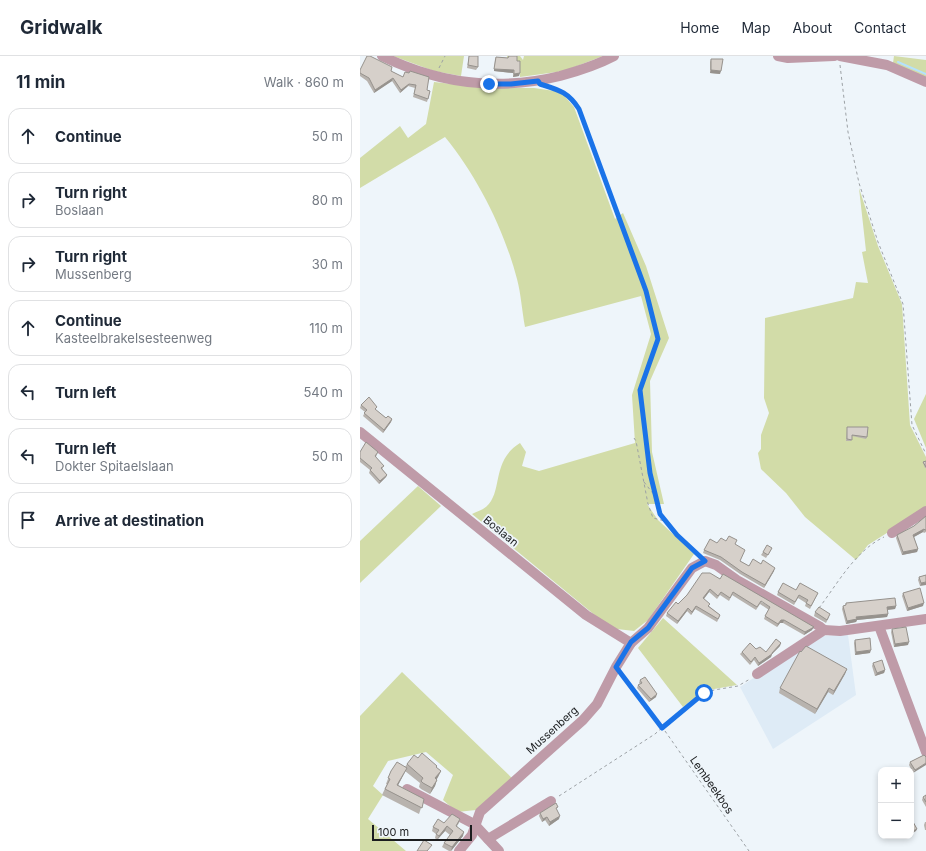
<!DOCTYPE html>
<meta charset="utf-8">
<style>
:root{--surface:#fff;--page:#f2f2f3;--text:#1f2937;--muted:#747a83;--line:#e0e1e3}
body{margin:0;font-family:Inter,sans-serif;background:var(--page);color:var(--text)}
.controls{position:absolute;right:12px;bottom:12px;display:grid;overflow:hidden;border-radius:8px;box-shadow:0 2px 6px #0003}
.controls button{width:36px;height:36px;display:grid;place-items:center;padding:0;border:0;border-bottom:1px solid var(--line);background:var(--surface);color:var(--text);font:20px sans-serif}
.scale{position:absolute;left:12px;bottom:10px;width:100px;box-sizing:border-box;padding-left:4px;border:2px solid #1b1d1f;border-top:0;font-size:11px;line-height:14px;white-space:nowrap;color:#1b1d1f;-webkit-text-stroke:3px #eef5fa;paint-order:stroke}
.stop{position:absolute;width:12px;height:12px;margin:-9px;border:3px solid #1a73e8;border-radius:50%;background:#fff}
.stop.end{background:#1a73e8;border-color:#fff;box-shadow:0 1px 4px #0008}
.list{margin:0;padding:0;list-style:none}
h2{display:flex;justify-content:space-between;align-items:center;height:52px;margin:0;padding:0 16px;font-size:17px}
h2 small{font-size:13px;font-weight:400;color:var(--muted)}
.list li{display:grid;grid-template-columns:26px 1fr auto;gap:12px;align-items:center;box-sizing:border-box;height:56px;margin:0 8px 8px;padding:0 8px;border:1px solid var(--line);border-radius:12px}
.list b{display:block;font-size:15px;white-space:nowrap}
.list p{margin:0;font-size:13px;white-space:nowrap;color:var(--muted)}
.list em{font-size:13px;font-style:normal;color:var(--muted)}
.icon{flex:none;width:22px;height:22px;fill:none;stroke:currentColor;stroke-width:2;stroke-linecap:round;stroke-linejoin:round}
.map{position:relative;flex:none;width:566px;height:795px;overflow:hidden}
header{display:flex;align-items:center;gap:24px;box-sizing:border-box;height:56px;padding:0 20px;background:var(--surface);border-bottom:1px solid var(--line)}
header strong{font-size:19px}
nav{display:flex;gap:22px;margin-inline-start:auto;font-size:14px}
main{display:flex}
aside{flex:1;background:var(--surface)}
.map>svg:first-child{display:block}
</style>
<header>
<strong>Gridwalk</strong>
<nav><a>Home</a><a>Map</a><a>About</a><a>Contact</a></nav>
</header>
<main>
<aside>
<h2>11 min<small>Walk · 860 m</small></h2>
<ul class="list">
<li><svg class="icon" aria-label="ahead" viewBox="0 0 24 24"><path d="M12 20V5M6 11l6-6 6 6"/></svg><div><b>Continue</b></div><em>50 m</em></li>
<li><svg class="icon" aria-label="right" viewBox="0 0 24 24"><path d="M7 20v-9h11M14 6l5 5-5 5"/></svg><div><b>Turn right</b><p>Boslaan</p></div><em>80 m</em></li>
<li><svg class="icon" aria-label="right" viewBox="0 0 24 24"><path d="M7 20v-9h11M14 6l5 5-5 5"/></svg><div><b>Turn right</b><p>Mussenberg</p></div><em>30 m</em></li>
<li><svg class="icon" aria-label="ahead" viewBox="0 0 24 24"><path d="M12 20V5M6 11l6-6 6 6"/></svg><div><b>Continue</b><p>Kasteelbrakelsesteenweg</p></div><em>110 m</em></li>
<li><svg class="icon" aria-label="left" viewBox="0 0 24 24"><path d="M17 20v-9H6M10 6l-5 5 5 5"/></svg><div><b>Turn left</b></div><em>540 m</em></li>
<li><svg class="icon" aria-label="left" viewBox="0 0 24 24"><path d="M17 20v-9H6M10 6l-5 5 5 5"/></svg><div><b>Turn left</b><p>Dokter Spitaelslaan</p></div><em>50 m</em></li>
<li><svg class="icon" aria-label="arrive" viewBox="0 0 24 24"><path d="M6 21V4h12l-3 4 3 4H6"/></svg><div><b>Arrive at destination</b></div></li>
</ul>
</aside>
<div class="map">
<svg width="566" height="795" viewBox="0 0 566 795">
<rect width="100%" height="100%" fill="#eef5fa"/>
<path fill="#deebf6" d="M 488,579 L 496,639 L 413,693 L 380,631 L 457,580 Z"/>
<g fill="#d2dca8">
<path d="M 33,0 L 104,0 L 101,20 L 74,15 Z"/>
<path d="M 147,0 L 160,0 L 163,4 L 164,0 L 243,0 L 204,15 L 160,21 L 159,7 L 147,6 Z"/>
<path d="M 534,0 L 566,4 L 566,23 L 533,7 Z"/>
<path d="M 74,26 L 128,32 L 174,32 L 201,36 L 214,51 L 255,163 L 263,157 L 286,210 L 309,282 L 290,325 L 292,396 L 304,448 L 287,448 L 298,464 L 334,498 L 288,564 L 274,575 L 257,573 L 242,565 L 112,458 C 115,456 120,455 123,453 C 145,439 129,406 160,387 L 166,396 L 162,410 L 179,415 L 275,387 L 272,339 L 291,278 L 281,240 L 165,271 C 162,255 161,238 157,223 C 144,173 117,120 85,81 L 0,132 L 0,102 L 40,70 L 48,82 L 66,68 Z"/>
<path d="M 499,132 L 518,190 L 542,248 L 550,369 L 566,401 L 566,452 L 508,489 L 496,504 L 445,461 L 426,437 L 401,413 L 398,397 L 401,393 L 401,379 L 409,357 L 404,342 L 405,262 L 493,242 L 496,226 L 508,227 L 502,196 L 506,195 Z"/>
<path d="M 566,338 L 566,392 L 554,363 Z"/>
<path d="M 58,430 L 81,450 L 0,527 L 0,485 Z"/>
<path d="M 303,562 L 377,629 L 343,635 L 323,651 L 278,592 Z"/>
<path d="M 42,616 L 152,722 L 116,754 L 97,756 L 83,744 L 93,719 L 66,696 L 28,705 L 13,730 L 23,739 L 8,763 L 46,795 L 0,795 L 0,660 Z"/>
</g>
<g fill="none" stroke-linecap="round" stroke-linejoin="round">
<path stroke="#b4e1fd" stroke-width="2" d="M 538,6 L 566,18"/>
<g stroke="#9ca1a5" stroke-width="1" stroke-dasharray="3 3" stroke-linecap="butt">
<path d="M 480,9 L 488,76 L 499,127 L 518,186 L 543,248 L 552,369 L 566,398"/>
<path d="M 79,12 L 85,0"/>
<path d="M 189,31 L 211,41 L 219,53 L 286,235 L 297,283 L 280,334 L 290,417 L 300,458 L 317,479 L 339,500"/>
<path d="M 274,382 L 276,385 L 288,448 L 293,462 L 305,465"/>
<path d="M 284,426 L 295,440"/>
<path d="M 459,552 C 478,527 495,495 524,481"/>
<path d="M 261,618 L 305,675 L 389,795"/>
<path d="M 199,740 L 295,678 L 335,642 L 354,634 L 378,630 L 390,623"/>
</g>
<g stroke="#bf9ba8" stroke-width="10">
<path d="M 22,0 C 79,28 139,35 200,20 C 218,15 237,9 254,0"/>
<path d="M 418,0 L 428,2 L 474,0"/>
<path d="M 480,0 L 527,9 L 566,26"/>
<path d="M 0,376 L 226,559 L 271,587"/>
<path d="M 532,477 L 566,455"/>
<path d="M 519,570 L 566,696"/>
<path d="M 397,618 L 464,574 L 480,575 L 566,563"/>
<path d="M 47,733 L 114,768 L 139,795"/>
<path d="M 128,783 L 191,745"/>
<path d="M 99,795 L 112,779 L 120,756 L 223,664 L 237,648 L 256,611 L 271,587 L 288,572 L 332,512 L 345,505 L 356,509 L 377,524 L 459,570 L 464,574"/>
</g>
</g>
<g fill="#b8b3ae">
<path d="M 109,0 L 118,0 L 118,11 L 116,14 L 107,12 Z"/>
<path d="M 148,0 L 157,0 L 157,5 L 159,20 L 153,21 L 153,17 L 134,15 L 135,3 L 136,1 L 148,2 Z"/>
<path d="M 351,3 L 360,18 L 350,17 L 350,6 Z"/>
<path d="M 0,14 L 31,15 L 67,34 L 70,35 L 67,46 L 53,41 L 55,32 L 48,30 L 40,37 L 32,25 L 14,37 L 7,25 L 0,20 Z"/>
<path d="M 1,349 L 16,354 L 26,362 L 32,363 L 31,366 L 23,377 L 3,360 L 5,356 L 0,352 Z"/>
<path d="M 487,371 L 507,381 L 506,383 L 492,380 L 491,385 L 486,385 Z"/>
<path d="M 0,396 L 18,396 L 16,401 L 23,412 L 22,413 L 27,419 L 26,421 L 19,428 L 9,417 L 10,414 L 0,406 Z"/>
<path d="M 566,405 L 566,412 L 565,412 L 563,407 L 563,406 Z"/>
<path d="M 566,460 L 566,476 L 564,477 L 563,476 L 554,481 L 558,493 L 557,496 L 542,499 L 536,482 L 537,479 L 554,470 Z"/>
<path d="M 366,485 L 375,488 L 380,505 L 389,510 L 414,515 L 404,532 L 380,518 L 360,504 L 343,497 L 344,494 Z"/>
<path d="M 412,492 L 406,502 L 401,499 L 403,496 Z"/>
<path d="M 566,519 L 560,530 L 558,524 L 559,521 Z"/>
<path d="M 360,523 L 452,574 L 444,579 L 423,567 L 420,567 L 417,571 L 404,563 L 405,560 L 409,554 L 400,548 L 396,554 L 372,539 L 369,545 L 360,539 L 357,543 L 349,536 L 344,543 L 349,550 L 360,559 L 359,562 L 357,566 L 335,553 L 331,559 L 327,555 L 317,568 L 306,560 L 307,557 L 318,548 Z"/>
<path d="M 418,536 L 458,537 L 450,553 L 445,550 L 446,547 L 438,542 L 434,549 L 417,539 Z"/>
<path d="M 543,537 L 563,550 L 547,555 L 542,540 Z"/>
<path d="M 486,547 L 536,550 L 535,553 L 527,554 L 528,558 L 527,561 L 497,564 L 496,566 L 486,568 L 482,553 L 483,550 L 485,550 Z"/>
<path d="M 455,556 L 469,561 L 466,567 L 454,560 Z"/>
<path d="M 532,573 L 548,589 L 534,591 L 531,576 Z"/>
<path d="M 495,584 L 510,597 L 495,599 L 494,587 Z"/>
<path d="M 420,590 L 412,598 L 411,601 L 398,610 L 394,604 L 390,609 L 380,598 L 382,596 L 396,593 L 406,596 Z"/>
<path d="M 513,607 L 525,614 L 524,617 L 515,620 L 512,610 Z"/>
<path d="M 487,613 L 485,618 L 473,639 L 468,636 L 455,658 L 419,637 L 420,632 Z"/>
<path d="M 280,624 L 296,641 L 289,646 L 277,632 L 278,629 L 280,628 L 279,627 Z"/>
<path d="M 564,699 L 553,717 L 549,709 L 550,706 Z"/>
<path d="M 58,702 L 77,712 L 81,715 L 77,723 L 75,730 L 70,738 L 61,733 L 59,731 L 60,727 L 45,715 L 38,729 L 64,743 L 59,758 L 22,739 L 27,728 L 26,728 L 31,715 L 45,711 L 47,708 Z"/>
<path d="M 566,739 L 566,751 L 562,744 L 563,741 Z"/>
<path d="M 197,754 L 199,763 L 189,770 L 185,764 L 182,766 L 179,760 L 180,757 Z"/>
<path d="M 100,763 L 99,767 L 97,770 L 103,780 L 91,795 L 89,795 L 82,791 L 84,787 L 90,779 L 85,775 L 77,784 L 75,782 L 76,778 L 72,775 L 73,771 L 84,767 Z"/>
<path d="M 565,766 L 566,766 L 566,774 L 565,774 L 564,769 Z"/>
</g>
<g fill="#96928d">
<path d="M 134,13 L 154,14 L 153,17 L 134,15 Z"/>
<path d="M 351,14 L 361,15 L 360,18 L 350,17 Z"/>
<path d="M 160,17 L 159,20 L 153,21 L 154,18 Z"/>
<path d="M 33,22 L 32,25 L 14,37 L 15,34 Z"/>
<path d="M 49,28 L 48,30 L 40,37 L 41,34 Z"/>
<path d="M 32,363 L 31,366 L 23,377 L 24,374 Z"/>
<path d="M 27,419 L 26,421 L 19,428 L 20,425 Z"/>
<path d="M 564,473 L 563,476 L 552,482 L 553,479 Z"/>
<path d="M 558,493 L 557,496 L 542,499 L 543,496 Z"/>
<path d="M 415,512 L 414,515 L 404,532 L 405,529 Z"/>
<path d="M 566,526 L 566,529 L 560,530 L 561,527 Z"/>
<path d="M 350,533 L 349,536 L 342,545 L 343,542 Z"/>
<path d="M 564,547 L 563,550 L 547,555 L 548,552 Z"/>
<path d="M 336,550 L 335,553 L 331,559 L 332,556 Z"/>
<path d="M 536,550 L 535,553 L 526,554 L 527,551 Z"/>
<path d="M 328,552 L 327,555 L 317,568 L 318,565 Z"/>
<path d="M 528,558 L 527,561 L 497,564 L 496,566 L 486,568 L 487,565 L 496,561 Z"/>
<path d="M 421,564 L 424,564 L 423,567 L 420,567 L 417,571 L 418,568 Z"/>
<path d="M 454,571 L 452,574 L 444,579 L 445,576 Z"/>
<path d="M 549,586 L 548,589 L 534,591 L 535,588 Z"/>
<path d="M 421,587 L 420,590 L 411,599 L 412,598 L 411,601 L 398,610 L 399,607 L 412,597 Z"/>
<path d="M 511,594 L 510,597 L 495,599 L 496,596 Z"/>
<path d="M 487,613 L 485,618 L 473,639 L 474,635 Z"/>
<path d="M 525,614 L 524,617 L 515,620 L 517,617 Z"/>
<path d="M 469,632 L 468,636 L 455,658 L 457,653 Z"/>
<path d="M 297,638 L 296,641 L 289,646 L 291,643 Z"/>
<path d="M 566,707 L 566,709 L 553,717 L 555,714 Z"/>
<path d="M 47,712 L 44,718 L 35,735 L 37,729 Z"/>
<path d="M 81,715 L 78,721 L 73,728 L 75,722 Z"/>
<path d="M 77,724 L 75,730 L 70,738 L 72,732 Z"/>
<path d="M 200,760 L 199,763 L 189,770 L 190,766 Z"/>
<path d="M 187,761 L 185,764 L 182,766 L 183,763 Z"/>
<path d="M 87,770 L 85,775 L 77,784 L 79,780 Z"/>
<path d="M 557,773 L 556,775 L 551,778 L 551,776 Z"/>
<path d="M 104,776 L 103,780 L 91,795 L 92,791 Z"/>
</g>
<g fill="#d6d0ca" stroke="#96928d">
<path d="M 7,0 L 10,0 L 32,11 L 31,15 L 43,21 L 45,16 L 49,17 L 50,15 L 69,21 L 67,34 L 70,35 L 68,43 L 54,38 L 56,29 L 49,28 L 41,34 L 33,22 L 15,34 L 9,22 L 0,17 L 0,14 Z"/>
<path d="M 109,0 L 118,0 L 118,11 L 108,9 Z"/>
<path d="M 149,0 L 157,0 L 157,5 L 160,5 L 160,17 L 154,18 L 154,14 L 134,13 L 136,1 L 148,2 Z"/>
<path d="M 351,3 L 363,3 L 361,15 L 351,14 Z"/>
<path d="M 9,341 L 17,351 L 15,353 L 26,362 L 28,360 L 32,363 L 24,374 L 4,357 L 7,354 L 1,349 Z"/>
<path d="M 487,371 L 508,371 L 507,381 L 492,379 L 492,384 L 487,383 Z"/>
<path d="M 6,386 L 18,396 L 15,400 L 24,410 L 21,412 L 27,419 L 20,425 L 10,414 L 12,412 L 0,402 L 0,396 Z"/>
<path d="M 566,405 L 566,411 L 563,406 Z"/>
<path d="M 566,460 L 566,474 L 565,474 L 564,473 L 553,479 L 558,493 L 543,496 L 537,479 L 554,470 Z"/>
<path d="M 369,480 L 377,484 L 375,488 L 385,494 L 380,505 L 389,510 L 393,503 L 401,508 L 403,504 L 415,512 L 405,529 L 382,516 L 361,501 L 344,494 L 350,483 L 357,487 L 361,482 L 366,485 Z"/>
<path d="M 407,489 L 412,492 L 408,499 L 403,496 Z"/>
<path d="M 342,517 L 350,517 L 360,523 L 363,518 L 454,571 L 445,576 L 424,564 L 421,564 L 418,568 L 405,560 L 410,551 L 401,545 L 397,551 L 373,536 L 370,542 L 361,536 L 358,540 L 350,533 L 343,542 L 350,548 L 348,550 L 360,559 L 358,563 L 336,550 L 332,556 L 328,552 L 318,565 L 307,557 L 316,546 L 318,548 L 327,539 Z"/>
<path d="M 566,519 L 566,526 L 561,527 L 559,521 Z"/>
<path d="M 423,527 L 436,534 L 440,527 L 458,537 L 451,550 L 446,547 L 448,544 L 439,539 L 435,546 L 418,536 Z"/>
<path d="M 560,532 L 564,547 L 548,552 L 543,537 Z"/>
<path d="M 535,542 L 536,550 L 527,551 L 528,558 L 496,561 L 497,563 L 487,565 L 483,550 L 486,549 L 486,547 Z"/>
<path d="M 459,551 L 470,558 L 467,564 L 455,556 Z"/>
<path d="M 546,571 L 549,586 L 535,588 L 532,573 Z"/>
<path d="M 510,582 L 511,594 L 496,596 L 495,584 Z"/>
<path d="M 416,583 L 421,587 L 412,597 L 412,598 L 399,607 L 395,601 L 391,606 L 382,596 L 390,587 L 396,593 L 400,591 L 406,596 Z"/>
<path d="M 446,590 L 487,613 L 474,635 L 469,632 L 457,653 L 420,632 L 440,595 L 441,596 Z"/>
<path d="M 522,604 L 525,614 L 517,617 L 513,607 Z"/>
<path d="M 285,621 L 297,638 L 291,643 L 278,629 L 282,627 L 280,624 Z"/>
<path d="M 62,697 L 77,710 L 76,711 L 81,715 L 75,722 L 77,724 L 72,732 L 63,727 L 61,725 L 63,722 L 47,708 L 54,699 L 58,702 Z"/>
<path d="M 564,699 L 566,701 L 566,707 L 555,714 L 550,706 Z"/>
<path d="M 37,706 L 47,712 L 37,729 L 64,743 L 62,752 L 25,733 L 30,723 L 28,722 L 31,715 Z"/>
<path d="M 566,739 L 566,746 L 563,741 Z"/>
<path d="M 196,747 L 198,751 L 196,752 L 200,760 L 190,766 L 187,761 L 183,763 L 180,757 Z"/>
<path d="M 92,758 L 100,763 L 96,770 L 104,776 L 92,791 L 84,787 L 93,775 L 87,770 L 79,780 L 76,778 L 79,774 L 73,771 L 78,763 L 84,767 Z"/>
<path d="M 552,764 L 557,773 L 551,776 L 551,765 Z"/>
<path d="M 64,784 L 72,789 L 67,795 L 57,795 Z"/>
</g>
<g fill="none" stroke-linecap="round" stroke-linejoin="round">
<path stroke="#1a73e8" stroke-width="5" d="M 129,28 L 151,28 L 178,25 L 180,28 C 199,34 208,36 219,53 L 286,235 L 298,283 L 280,334 L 290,417 L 300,458 L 317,479 L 345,505 L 332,512 L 288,572 L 271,586 L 256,611 L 302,672 L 344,637"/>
</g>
<g text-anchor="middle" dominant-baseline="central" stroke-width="3.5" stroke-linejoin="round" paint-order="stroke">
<g font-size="11" fill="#1b1d1f" stroke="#eef5fa">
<text transform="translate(141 475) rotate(39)">Boslaan</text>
<text transform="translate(192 674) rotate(-42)">Mussenberg</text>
<text transform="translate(352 729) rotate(55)">Lembeekbos</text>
</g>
</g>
</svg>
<div class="controls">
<button>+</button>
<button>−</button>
</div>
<div class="scale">100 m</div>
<div class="stop" style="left:344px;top:637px"></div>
<div class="stop end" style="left:129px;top:28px"></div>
</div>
</main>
